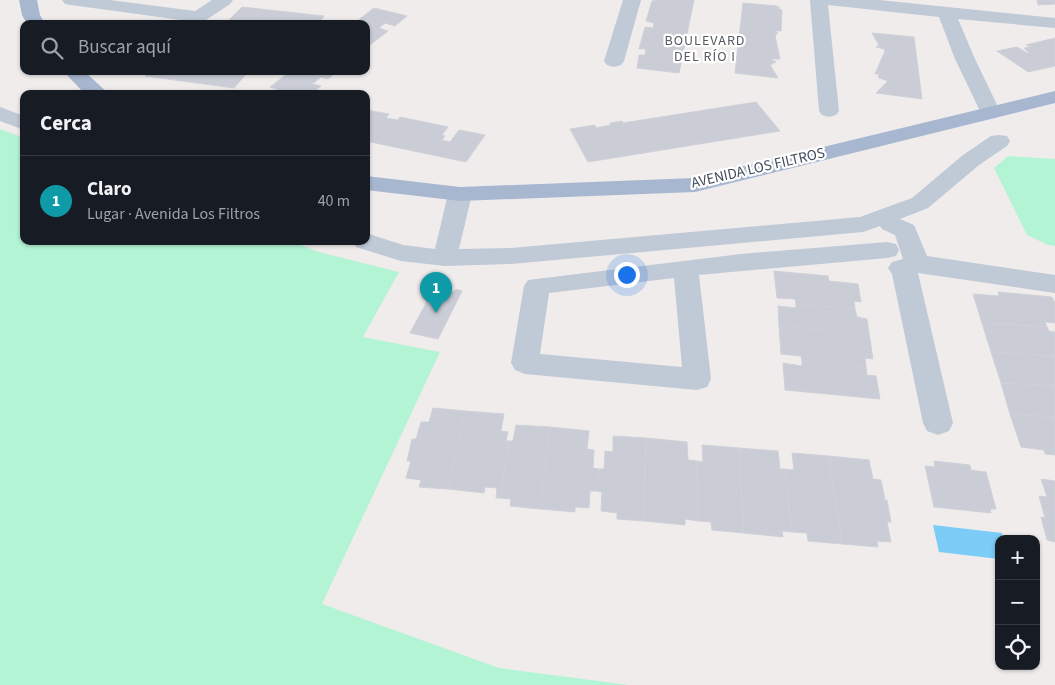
<!DOCTYPE html>
<html lang="es">
<meta charset="utf-8">
<style>
:root{--surface:#171b24;--page:#242831;--text:#f1f3f6;--muted:#9ea1a6;--line:#363941;--accent:#b45309}
body{margin:0;font-family:"Source Sans 3",sans-serif;background:var(--page);color:var(--text)}
.controls{position:absolute;right:15px;bottom:15px;display:grid;overflow:hidden;border-radius:10px;box-shadow:0 1px 4px #0004}
.controls button{width:45px;height:45px;display:grid;place-items:center;padding:0;border:0;border-bottom:1px solid var(--line);background:var(--surface);color:var(--text);font:25px sans-serif}
.you{position:absolute;left:626px;top:274px;width:18px;height:18px;margin:-12px;border:4px solid #fff;border-radius:50%;background:#1a73e8;box-shadow:0 0 0 8px #1a73e833}
.badge{display:grid;place-items:center;width:32px;height:32px;border-radius:50%;background:var(--accent);color:#fff;font-size:16px;font-weight:700}
.pin{position:absolute;translate:-50% -41px;filter:drop-shadow(0 1px 2px #0008)}
.pin::after{content:'';position:absolute;top:26px;width:18px;height:15px;background:inherit;clip-path:polygon(0 0,100% 0,50% 100%)}
.list{margin:0;padding:0;list-style:none}
h2{display:flex;justify-content:space-between;align-items:center;height:65px;margin:0;padding:0 20px;font-size:21px}
h2 small{font-size:16px;font-weight:400;color:var(--muted)}
.list li{display:grid;grid-template-columns:32px 1fr auto;gap:15px;align-items:center;box-sizing:border-box;height:90px;padding:0 20px;border-top:1px solid var(--line)}
.list b{display:block;font-size:19px;white-space:nowrap}
.list p{margin:0;font-size:16px;white-space:nowrap;color:var(--muted)}
.list em{font-size:16px;font-style:normal;color:var(--muted)}
.icon{flex:none;width:28px;height:28px;fill:none;stroke:currentColor;stroke-width:2;stroke-linecap:round;stroke-linejoin:round}
.map{position:relative;flex:none;width:1055px;height:685px;overflow:hidden}
.search{position:absolute;background:var(--surface);box-shadow:0 1px 4px #0004;left:20px;top:20px;width:350px;height:55px;display:flex;align-items:center;gap:12px;box-sizing:border-box;padding:0 18px;border-radius:10px;color:var(--muted);font-size:19px}
.panel{position:absolute;background:var(--surface);box-shadow:0 1px 4px #0004;left:20px;top:90px;width:350px;height:155px;border-radius:10px}
.map>svg:first-child{display:block}
</style>
<div class="map">
<svg width="1055" height="685" viewBox="0 0 1055 685">
<rect width="100%" height="100%" fill="#f0ecec"/>
<g fill="#b3f4d5">
<path d="M 0,129 L 24,138 L 24,241 L 290,241 L 319,252 L 399,272 L 363,337 L 440,352 L 322,604 L 499,668 L 629,685 L 0,685 Z"/>
<path d="M 1008,156 L 1055,159 L 1055,246 L 1048,245 L 1027,235 L 994,168 Z"/>
</g>
<path fill="#7bccf7" d="M 933,525 L 1002,533 L 1003,539 L 999,539 L 999,559 L 939,552 Z"/>
<g fill="#cacdd5" stroke="#cfd1d9">
<path d="M 658,0 L 694,0 L 679,73 L 637,68 L 639,55 L 645,55 L 646,49 L 639,49 L 645,27 L 653,28 L 654,23 L 646,21 L 652,1 Z"/>
<path d="M 1037,0 L 1055,0 L 1055,4 L 1038,5 Z"/>
<path d="M 743,3 L 777,6 L 780,8 L 777,9 L 782,10 L 781,31 L 774,31 L 778,33 L 775,36 L 780,59 L 770,59 L 776,62 L 770,65 L 778,78 L 735,73 Z"/>
<path d="M 242,7 L 324,16 L 318,24 L 245,24 L 246,22 L 229,20 Z"/>
<path d="M 374,8 L 407,16 L 395,26 L 385,23 L 379,28 L 388,31 L 366,48 L 366,24 L 353,24 Z"/>
<path d="M 872,33 L 914,37 L 922,99 L 876,93 L 888,81 L 879,78 L 878,76 L 880,74 L 875,74 L 885,51 L 884,49 L 876,47 L 879,45 Z"/>
<path d="M 1055,38 L 1055,66 L 1028,72 L 997,51 L 1017,47 L 1027,53 L 1029,53 L 1024,48 L 1031,47 L 1026,45 Z"/>
<path d="M 150,71 L 266,71 L 263,75 L 247,73 L 234,88 L 145,76 Z"/>
<path d="M 291,71 L 338,71 L 328,79 L 321,77 L 312,84 L 321,86 L 311,94 L 283,94 L 285,92 L 270,87 Z"/>
<path d="M 756,102 L 780,131 L 588,162 L 570,129 L 595,125 L 596,128 L 611,125 L 610,123 L 622,121 L 623,123 Z"/>
<path d="M 366,110 L 389,114 L 386,118 L 398,120 L 400,117 L 448,127 L 442,135 L 445,136 L 442,140 L 450,142 L 459,130 L 485,135 L 466,162 L 366,141 Z"/>
<path d="M 774,271 L 828,276 L 829,281 L 858,284 L 861,302 L 854,301 L 855,309 L 796,304 L 795,299 L 777,298 Z"/>
<path d="M 433,285 L 448,288 L 447,290 L 454,292 L 456,289 L 462,291 L 438,339 L 410,333 L 431,294 L 428,293 Z"/>
<path d="M 998,292 L 1052,297 L 1055,303 L 1055,323 L 1045,322 L 1047,327 L 982,323 L 973,294 L 999,296 Z"/>
<path d="M 796,304 L 855,309 L 857,317 L 867,319 L 869,333 L 779,326 L 778,306 L 796,308 Z"/>
<path d="M 982,323 L 1047,327 L 1049,331 L 1055,332 L 1055,356 L 991,352 Z"/>
<path d="M 779,326 L 869,333 L 873,359 L 865,358 L 866,367 L 802,361 L 801,356 L 781,354 Z"/>
<path d="M 991,352 L 1055,356 L 1055,386 L 1001,383 Z"/>
<path d="M 802,361 L 866,367 L 867,375 L 876,376 L 880,399 L 785,390 L 783,363 L 802,366 Z"/>
<path d="M 1001,383 L 1055,386 L 1055,417 L 1010,414 Z"/>
<path d="M 433,408 L 465,411 L 448,489 L 419,487 L 421,480 L 406,478 L 411,461 L 407,461 L 412,439 L 416,439 L 421,422 L 429,422 Z"/>
<path d="M 465,411 L 504,414 L 501,431 L 508,432 L 506,441 L 510,441 L 500,498 L 496,498 L 497,488 L 485,487 L 484,493 L 448,489 Z"/>
<path d="M 1010,414 L 1055,417 L 1055,455 L 1045,454 L 1044,450 L 1021,447 Z"/>
<path d="M 516,425 L 550,427 L 540,509 L 510,506 L 511,499 L 500,498 L 510,441 L 513,441 Z"/>
<path d="M 550,427 L 589,431 L 587,449 L 594,450 L 593,468 L 599,469 L 597,491 L 590,491 L 589,508 L 575,507 L 575,512 L 540,509 Z"/>
<path d="M 613,436 L 646,438 L 644,521 L 617,519 L 617,513 L 601,511 L 602,492 L 597,491 L 599,469 L 604,469 L 605,451 L 613,452 Z"/>
<path d="M 646,438 L 687,442 L 688,460 L 697,461 L 698,521 L 685,519 L 685,525 L 644,521 Z"/>
<path d="M 702,445 L 739,448 L 744,533 L 712,530 L 711,522 L 698,521 L 697,461 L 703,462 Z"/>
<path d="M 739,448 L 778,451 L 780,469 L 785,469 L 792,532 L 782,531 L 783,537 L 744,533 Z"/>
<path d="M 792,453 L 829,456 L 842,544 L 808,541 L 807,533 L 792,532 L 785,469 L 794,470 Z"/>
<path d="M 829,456 L 869,460 L 873,479 L 881,480 L 885,500 L 887,500 L 891,522 L 887,522 L 891,542 L 877,541 L 878,547 L 842,544 Z"/>
<path d="M 934,461 L 970,465 L 971,470 L 986,472 L 996,509 L 990,509 L 991,513 L 934,507 L 925,466 L 935,467 Z"/>
<path d="M 1041,479 L 1055,481 L 1055,542 L 1047,540 L 1041,517 L 1045,518 L 1039,496 L 1047,497 Z"/>
</g>
<g fill="none" stroke-linecap="round" stroke-linejoin="round">
<g fill="#c0c9d6" fill-rule="evenodd">
<path d="M 62,0 L 110,0 L 195,11 L 212,0 L 233,0 L 230,4 L 200,24 L 178,24 L 181,20 L 71,5 L 65,4 Z"/>
<path d="M 623,0 L 641,0 L 624,61 L 621,65 L 614,67 L 607,65 L 604,61 Z"/>
<path d="M 810,0 L 879,0 L 1055,18 L 1055,28 L 958,19 L 975,59 L 1001,113 L 998,117 L 991,119 L 984,117 L 981,113 L 955,59 L 939,17 L 828,5 L 839,111 L 836,115 L 829,117 L 822,115 L 819,111 Z"/>
<path d="M 0,107 L 24,116 L 24,130 L 0,121 Z"/>
<path d="M 999,135 L 1007,136 L 1010,141 L 1007,146 L 979,165 L 928,208 L 900,219 L 914,225 L 927,256 L 1055,275 L 1055,293 L 918,273 L 953,423 L 949,431 L 938,435 L 927,431 L 923,423 L 892,274 L 888,268 L 892,262 L 903,259 L 895,235 L 882,229 L 880,226 L 863,232 L 511,264 L 445,266 L 401,261 L 356,247 L 353,241 L 366,241 L 366,233 L 403,245 L 435,249 L 448,194 L 452,189 L 460,187 L 468,189 L 472,194 L 459,249 L 511,248 L 860,217 L 912,198 L 963,155 L 991,136 Z"/>
<path d="M 887,242 L 896,244 L 899,250 L 896,256 L 887,258 L 699,275 L 711,379 L 707,387 L 697,390 L 525,374 L 515,370 L 511,363 L 524,286 L 528,280 L 741,254 ZM 674,278 L 682,367 L 540,354 L 549,293 Z"/>
</g>
<g fill="#a8b7d0" fill-rule="evenodd">
<path d="M 19,0 L 37,0 L 40,15 L 45,24 L 27,24 L 22,15 Z"/>
<path d="M 63,71 L 84,71 L 109,94 L 85,94 Z"/>
<path d="M 1055,91 L 1055,103 L 695,192 L 460,201 L 366,190 L 366,176 L 460,187 L 695,178 Z"/>
</g>
</g>
<g text-anchor="middle" dominant-baseline="central" stroke-width="4.5" stroke-linejoin="round" paint-order="stroke">
<g font-size="14" letter-spacing="1" fill="#585b62" stroke="#fff">
<text x="705" y="41">BOULEVARD<tspan x="705" dy="16">DEL RÍO I</tspan></text>
</g>
<g font-size="15" fill="#424c5c" stroke="#fff">
<text transform="translate(758 168) rotate(-13)">AVENIDA LOS FILTROS</text>
</g>
</g>
</svg>
<div class="controls">
<button>+</button>
<button>−</button>
<button><svg class="icon" aria-label="locate" viewBox="0 0 24 24"><circle cx="12" cy="12" r="6"/><path d="M12 2v4M12 18v4M2 12h4M18 12h4"/></svg></button>
</div>
<div class="you"></div>
<div class="pin badge" style="left:436px;top:313px;background:#0f9aa8">1</div>
<div class="search"><svg class="icon" aria-label="search" viewBox="0 0 24 24"><circle cx="10" cy="10" r="6"/><path d="M15 15l6 6"/></svg>Buscar aquí</div>
<section class="panel">
<h2>Cerca<small></small></h2>
<ul class="list">
<li><span class="badge" style="background:#0f9aa8">1</span><div><b>Claro</b><p>Lugar · Avenida Los Filtros</p></div><em>40 m</em></li>
</ul>
</section>
</div>
